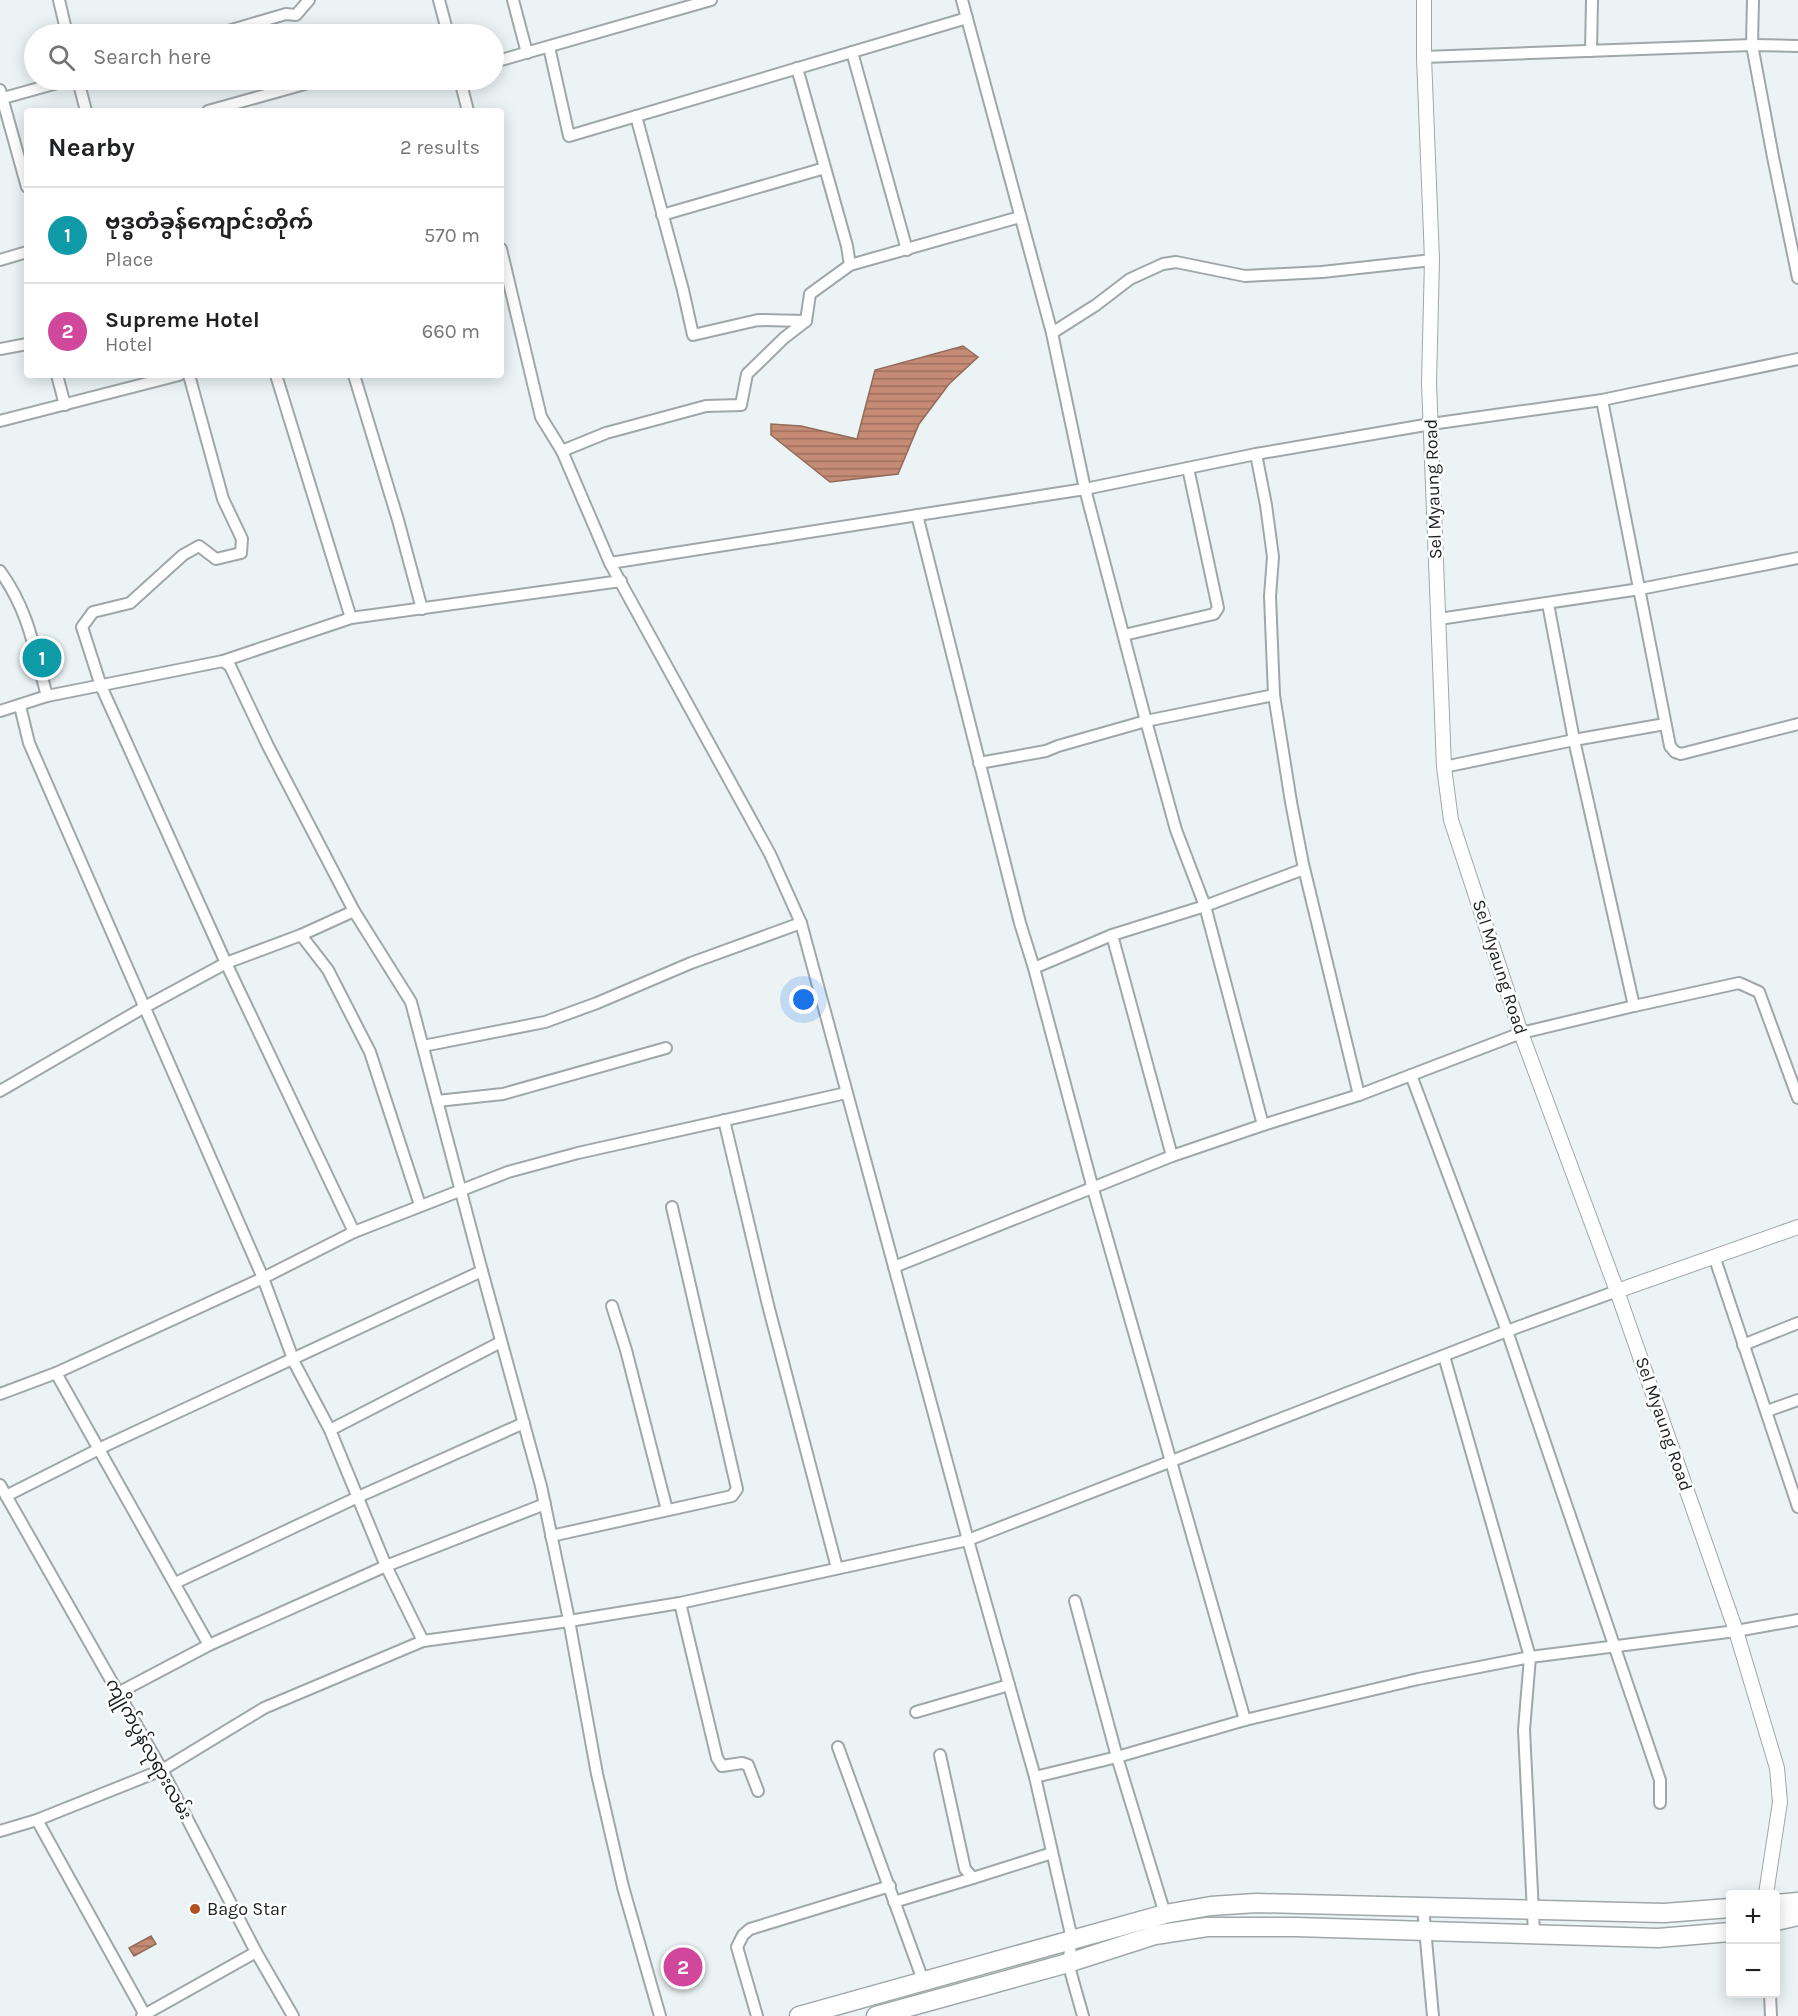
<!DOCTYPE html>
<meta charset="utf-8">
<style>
:root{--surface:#fff;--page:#f2f2f2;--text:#202124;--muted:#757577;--line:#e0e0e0;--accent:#2563eb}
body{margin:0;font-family:Karla,"Noto Sans Myanmar",sans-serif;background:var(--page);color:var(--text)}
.controls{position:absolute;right:18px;bottom:18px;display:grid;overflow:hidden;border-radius:6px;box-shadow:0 3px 15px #0003}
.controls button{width:54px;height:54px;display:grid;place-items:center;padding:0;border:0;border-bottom:2px solid var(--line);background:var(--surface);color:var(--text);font:30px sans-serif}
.you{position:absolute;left:804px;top:1000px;width:21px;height:21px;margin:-15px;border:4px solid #fff;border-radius:50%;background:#1a73e8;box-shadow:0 0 0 9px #1a73e833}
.badge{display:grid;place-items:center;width:39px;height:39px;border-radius:50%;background:var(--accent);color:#fff;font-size:20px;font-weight:700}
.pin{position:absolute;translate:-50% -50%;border:3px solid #fff;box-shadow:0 2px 6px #0006}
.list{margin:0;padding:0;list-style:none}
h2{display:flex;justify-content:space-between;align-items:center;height:78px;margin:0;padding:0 24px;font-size:26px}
h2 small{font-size:20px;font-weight:400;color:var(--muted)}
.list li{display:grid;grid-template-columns:39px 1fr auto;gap:18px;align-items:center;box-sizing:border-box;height:96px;padding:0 24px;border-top:2px solid var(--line)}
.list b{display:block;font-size:22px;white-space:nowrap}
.list p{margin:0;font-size:20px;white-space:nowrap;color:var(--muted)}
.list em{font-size:20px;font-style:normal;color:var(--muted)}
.icon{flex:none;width:33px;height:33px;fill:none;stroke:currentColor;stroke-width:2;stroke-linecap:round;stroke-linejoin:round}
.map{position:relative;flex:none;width:1798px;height:2016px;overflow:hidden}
.search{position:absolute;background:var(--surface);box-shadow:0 3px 15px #0003;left:24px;top:24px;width:480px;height:66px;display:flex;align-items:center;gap:15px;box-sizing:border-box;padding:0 21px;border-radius:33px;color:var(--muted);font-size:22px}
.panel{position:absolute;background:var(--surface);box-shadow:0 3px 15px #0003;left:24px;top:108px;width:480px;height:270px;border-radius:6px}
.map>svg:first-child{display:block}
</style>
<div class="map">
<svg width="1798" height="2016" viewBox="0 0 1798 2016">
<defs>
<pattern id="water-rules" width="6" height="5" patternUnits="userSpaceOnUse" patternTransform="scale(1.5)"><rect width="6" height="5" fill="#c58b74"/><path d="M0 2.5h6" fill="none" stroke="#9f715f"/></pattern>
</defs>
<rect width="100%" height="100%" fill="#ebf3f4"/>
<g fill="url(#water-rules)" stroke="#926b5a" stroke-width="1.5">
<path d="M 963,346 L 978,357 L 949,384 L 919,424 L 898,474 L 830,482 L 771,435 L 771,424 L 801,426 L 857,439 L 875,370 Z"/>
<path d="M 151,1936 L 156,1944 L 134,1956 L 129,1948 Z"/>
</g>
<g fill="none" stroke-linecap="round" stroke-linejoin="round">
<g stroke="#a0a7a8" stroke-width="14">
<g id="street">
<path d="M 59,0 L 67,34"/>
<path d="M 439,0 L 448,34"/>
<path d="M 513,0 L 527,53"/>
<path d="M 962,0 L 1052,333 L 1085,489 L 1146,721 L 1176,830 L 1205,906 L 1263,1125"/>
<path d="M 1753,0 L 1752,45 L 1773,157 L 1798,278"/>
<path d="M 218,34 L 286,14 L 296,15 L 309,0"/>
<path d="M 549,47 L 569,136 L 967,18"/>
<path d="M 1591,51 L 1592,0"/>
<path d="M 852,52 L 907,250"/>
<path d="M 1424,57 L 1752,45 L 1798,46"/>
<path d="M 494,62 L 711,0"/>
<path d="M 797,68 L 847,246 L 850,265"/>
<path d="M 78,80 L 86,111"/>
<path d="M 460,80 L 468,111"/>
<path d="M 0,90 L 27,187"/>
<path d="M 0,99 L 68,80"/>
<path d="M 208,111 L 319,80"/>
<path d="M 636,116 L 683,290 L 693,335 L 758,320 L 806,321 L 810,294 L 850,265 L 1020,217"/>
<path d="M 662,215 L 825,168"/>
<path d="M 501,249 L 541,417 L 562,451 L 610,563 L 770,854 L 801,923 L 968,1540 L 1035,1777 L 1072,1939 L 1068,1963 L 1083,2016"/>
<path d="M 0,260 L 27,252"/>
<path d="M 1052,333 L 1096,305 L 1130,279 L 1163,264 L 1176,262 L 1245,276 L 1322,272 L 1432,260"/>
<path d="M 0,349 L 27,344"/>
<path d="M 57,375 L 65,405"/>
<path d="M 189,375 L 223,499 L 242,539 L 241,553 L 216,559 L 199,546 L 183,555 L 130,603 L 93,612 L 82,627 L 101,686 L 226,963 L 354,1232"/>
<path d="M 276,375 L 351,618"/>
<path d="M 354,375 L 398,520 L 422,609"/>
<path d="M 1602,400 L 1670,746 L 1675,752 L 1681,754 L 1798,724"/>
<path d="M 0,421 L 179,375"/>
<path d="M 562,451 L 606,433 L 706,406 L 741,405 L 747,374 L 784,338 L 806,321"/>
<path d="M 1256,454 L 1266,505 L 1273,557 L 1270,596 L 1274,695 L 1291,802 L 1303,864 L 1359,1095"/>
<path d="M 917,515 L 1020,923 L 1034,968 L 1093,1189 L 1245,1720"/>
<path d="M 610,563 L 1085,489 L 1256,454 L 1431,424 L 1602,400 L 1798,359"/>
<path d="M 0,571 C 29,611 34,649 47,696"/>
<path d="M 1439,619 L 1640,589 L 1798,558"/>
<path d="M 1124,635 L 1214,614 L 1218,608 L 1188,468"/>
<path d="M 223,661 L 230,666 L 268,746 L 354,911 L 411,1002 L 482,1271 L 541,1486 L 568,1615 L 597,1774 L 623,1887 L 660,2016"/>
<path d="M 20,706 L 29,743 L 263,1278 L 295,1364 L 330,1430 L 386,1566 L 423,1641"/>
<path d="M 0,711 L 47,696 L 223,661 L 351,618 L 621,581"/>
<path d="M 979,763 L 1046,751 L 1058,746 L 1146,721 L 1274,695"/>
<path d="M 1444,767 L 1574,740 L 1665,724"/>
<path d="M 301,935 L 328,970 L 370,1052 L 420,1205"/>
<path d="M 1112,935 L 1172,1156"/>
<path d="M 1034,968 L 1112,935 L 1205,906 L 1304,869"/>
<path d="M 1634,1006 L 1739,983 L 1759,992 L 1798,1098"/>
<path d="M 423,1046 L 545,1022 L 597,1003 L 691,963 L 801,923"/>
<path d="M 1411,1075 L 1507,1331 L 1660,1780 L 1660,1803"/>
<path d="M 0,1091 L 143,1008 L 226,963 L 301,935 L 354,911"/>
<path d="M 437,1101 L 503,1094 L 666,1048"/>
<path d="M 724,1120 L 768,1305 L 837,1568"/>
<path d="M 1714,1256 L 1798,1507"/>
<path d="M 894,1267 L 1172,1156 L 1263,1125 L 1359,1095 L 1521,1033 L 1634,1006 L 1574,740 L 1548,604"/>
<path d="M 612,1306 L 626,1350 L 667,1510"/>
<path d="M 1743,1345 L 1798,1323"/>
<path d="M 1444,1356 L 1530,1657 L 1524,1730 L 1534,1933"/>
<path d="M 56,1373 L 209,1645"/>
<path d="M 0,1394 L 56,1373 L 263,1278 L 354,1232 L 508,1172 L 578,1153 L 846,1093"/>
<path d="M 1767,1411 L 1798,1400"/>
<path d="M 330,1430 L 501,1342"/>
<path d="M 0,1485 L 162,1770 L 256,1952 L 293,2016"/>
<path d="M 6,1496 L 107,1445 L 482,1271"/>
<path d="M 551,1536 L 732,1496 L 737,1489 L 672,1207"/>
<path d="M 175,1583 L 358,1497 L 524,1423"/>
<path d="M 1075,1601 L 1117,1757 L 1165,1914"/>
<path d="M 680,1603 L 717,1758 L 722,1766 L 742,1763 L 748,1765 L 758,1791"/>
<path d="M 118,1693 L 209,1645 L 386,1566 L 545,1504"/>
<path d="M 916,1712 L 1009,1685"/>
<path d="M 838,1747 L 924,1983"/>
<path d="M 940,1755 L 965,1869 L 973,1878 L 1052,1853"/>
<path d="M 1035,1777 L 1117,1757 L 1245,1720 L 1418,1679 L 1530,1657 L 1736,1631 L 1798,1620"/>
<path d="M 37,1820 L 145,2015"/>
<path d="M 0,1831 L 37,1820 L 162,1770 L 264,1708 L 423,1641 L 569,1621 L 680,1603 L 968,1540 L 1507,1331 L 1617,1291"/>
<path d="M 894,1902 L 973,1878"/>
<path d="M 1423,1907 L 1433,2016"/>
<path d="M 1770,1994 L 1771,2016"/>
<path d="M 142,2016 L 256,1952"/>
<path d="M 757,2016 L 737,1947 L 743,1935 L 750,1929 L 890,1886"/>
</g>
</g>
<g stroke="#a0a7a8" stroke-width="16">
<g id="secondary">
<path d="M 1424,0 L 1424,57 L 1432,260 L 1429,383 L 1444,767 L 1451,820 L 1521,1033 L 1617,1291 L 1736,1631 L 1777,1768 L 1780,1802 L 1766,1894"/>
<path d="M 1617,1291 L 1798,1227"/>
</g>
</g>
<g stroke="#a0a7a8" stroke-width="21">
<g id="highway">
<path d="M 1776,1904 L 1798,1902"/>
<path d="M 1776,1921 L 1798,1916"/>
<path d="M 799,2016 L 1165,1914 L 1211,1906 L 1256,1903 L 1664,1913 L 1730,1908"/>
<path d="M 876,2016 L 1068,1963 L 1155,1935 L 1207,1927 L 1296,1927 L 1658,1938 L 1730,1932"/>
</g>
</g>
<use href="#street" stroke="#fff" stroke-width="10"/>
<use href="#secondary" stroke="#fff" stroke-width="14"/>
<use href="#highway" stroke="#fff" stroke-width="18"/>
</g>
<circle fill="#b55021" stroke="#fff" stroke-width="2" cx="195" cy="1909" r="6"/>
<g text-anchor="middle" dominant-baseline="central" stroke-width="5" stroke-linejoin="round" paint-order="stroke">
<g font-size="18" fill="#1c1f1f" stroke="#fff">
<text transform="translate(1433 489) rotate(-92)">Sel Myaung Road</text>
<text transform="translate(1500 967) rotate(72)">Sel Myaung Road</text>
<text transform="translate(1664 1424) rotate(71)">Sel Myaung Road</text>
<text transform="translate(149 1749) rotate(61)">ကျိုက်ပွန်လုရားလမ်း</text>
</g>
<g font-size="18" fill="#1c1f1f" stroke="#fff" text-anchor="start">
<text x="207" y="1909">Bago Star</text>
</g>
</g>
</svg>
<div class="controls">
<button>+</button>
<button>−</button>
</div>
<div class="you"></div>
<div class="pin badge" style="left:42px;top:658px;background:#0f9aa8">1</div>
<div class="pin badge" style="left:683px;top:1967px;background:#d1479c">2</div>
<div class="search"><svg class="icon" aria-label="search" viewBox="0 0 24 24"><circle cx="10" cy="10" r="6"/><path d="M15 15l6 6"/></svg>Search here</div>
<section class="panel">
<h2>Nearby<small>2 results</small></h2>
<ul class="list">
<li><span class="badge" style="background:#0f9aa8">1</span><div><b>ဗုဒ္ဓတံခွန်ကျောင်းတိုက်</b><p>Place</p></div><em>570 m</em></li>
<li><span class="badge" style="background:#d1479c">2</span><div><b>Supreme Hotel</b><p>Hotel</p></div><em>660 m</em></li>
</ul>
</section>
</div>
